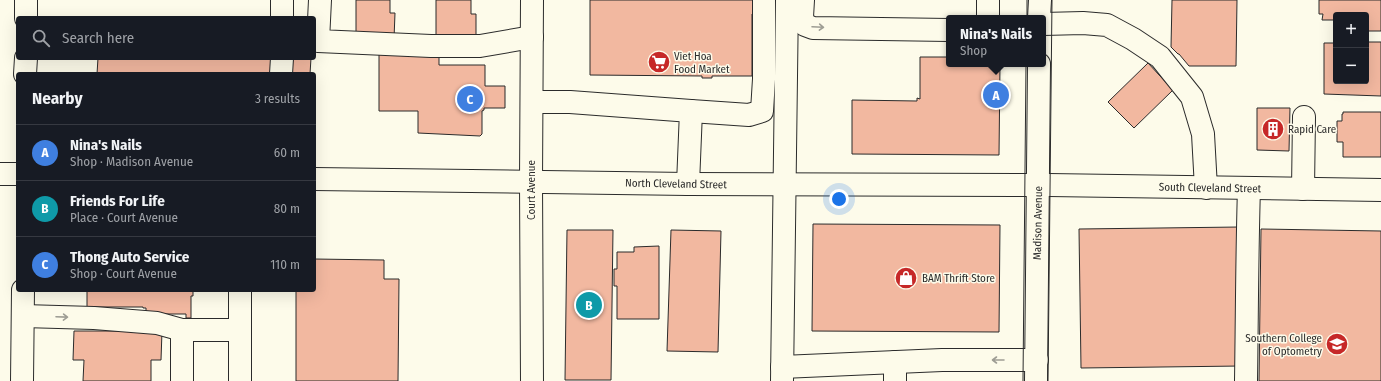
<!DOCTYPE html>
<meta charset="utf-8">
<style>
:root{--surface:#171b24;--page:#242831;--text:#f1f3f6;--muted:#9ea1a6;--line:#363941;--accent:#c62828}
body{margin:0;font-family:"Fira Sans Condensed",sans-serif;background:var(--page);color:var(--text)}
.controls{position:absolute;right:12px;top:12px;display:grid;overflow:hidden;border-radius:4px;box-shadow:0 4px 16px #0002}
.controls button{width:36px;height:36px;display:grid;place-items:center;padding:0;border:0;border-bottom:1px solid var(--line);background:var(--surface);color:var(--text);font:20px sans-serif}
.you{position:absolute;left:839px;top:199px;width:14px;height:14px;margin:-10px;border:3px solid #fff;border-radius:50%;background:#1a73e8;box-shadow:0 0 0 6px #1a73e833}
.badge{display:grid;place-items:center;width:26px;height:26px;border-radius:50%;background:var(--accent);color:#fff;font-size:13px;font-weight:700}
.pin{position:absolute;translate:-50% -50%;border:2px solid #fff;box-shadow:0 1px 4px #0006}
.popup{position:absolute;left:946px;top:15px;width:100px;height:52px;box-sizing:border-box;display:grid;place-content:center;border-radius:4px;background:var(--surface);filter:drop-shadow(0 1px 3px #0005);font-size:13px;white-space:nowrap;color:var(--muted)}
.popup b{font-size:15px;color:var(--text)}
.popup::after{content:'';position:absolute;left:50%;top:100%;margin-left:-8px;border:8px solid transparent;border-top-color:var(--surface)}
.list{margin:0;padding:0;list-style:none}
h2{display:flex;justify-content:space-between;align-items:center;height:52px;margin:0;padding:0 16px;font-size:17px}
h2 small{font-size:13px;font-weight:400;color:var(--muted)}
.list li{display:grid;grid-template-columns:26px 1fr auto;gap:12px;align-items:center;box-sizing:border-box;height:56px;padding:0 16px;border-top:1px solid var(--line)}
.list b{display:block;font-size:15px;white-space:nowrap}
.list p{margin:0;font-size:13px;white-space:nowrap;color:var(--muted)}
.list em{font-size:13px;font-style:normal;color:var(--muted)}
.icon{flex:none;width:22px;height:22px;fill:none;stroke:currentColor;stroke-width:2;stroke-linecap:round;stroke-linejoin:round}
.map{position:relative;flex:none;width:1381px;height:381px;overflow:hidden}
.search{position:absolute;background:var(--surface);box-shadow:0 4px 16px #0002;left:16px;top:16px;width:300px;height:44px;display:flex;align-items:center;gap:10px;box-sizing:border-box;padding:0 14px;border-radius:4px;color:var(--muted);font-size:15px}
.panel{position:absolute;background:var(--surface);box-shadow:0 4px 16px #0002;left:16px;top:72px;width:300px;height:220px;border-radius:4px}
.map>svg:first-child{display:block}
</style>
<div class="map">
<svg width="1381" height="381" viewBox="0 0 1381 381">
<rect width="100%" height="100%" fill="#fdfbea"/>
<g fill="#f2b8a0" stroke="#2b2b2b">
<path d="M 356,0 L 390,0 L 390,13 L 395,13 L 394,39 L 356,39 Z"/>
<path d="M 436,0 L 471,0 L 471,14 L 476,14 L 476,41 L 436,41 Z"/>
<path d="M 590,0 L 759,0 L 759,14 L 752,14 L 752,76 L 712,76 L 712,78 L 702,78 L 702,76 L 590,75 Z"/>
<path d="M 1172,0 L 1237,0 L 1236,66 L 1189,66 L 1179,54 L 1178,54 L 1171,47 Z"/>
<path d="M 1319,0 L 1381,0 L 1381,31 L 1366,31 L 1366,15 L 1336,15 L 1336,31 L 1335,31 L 1334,20 L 1322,20 L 1323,14 L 1319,14 Z"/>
<path d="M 1366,42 L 1381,42 L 1381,96 L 1324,94 L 1324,43 L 1336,43 L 1336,81 L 1366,81 Z"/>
<path d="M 379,53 L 439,53 L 439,65 L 485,65 L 485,86 L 505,86 L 505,108 L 484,108 L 484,110 L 482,111 L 482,134 L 480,136 L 418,133 L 418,111 L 379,111 Z"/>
<path d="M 920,57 L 949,57 L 949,64 L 1000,64 L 999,155 L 852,154 L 852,100 L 917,101 L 917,98 L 920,99 Z"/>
<path d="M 98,58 L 272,58 L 272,74 L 97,74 Z"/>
<path d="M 287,58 L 311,58 L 310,74 L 286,74 Z"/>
<path d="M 1148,63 L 1173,90 L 1134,128 L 1108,102 Z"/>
<path d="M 1257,108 L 1290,108 L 1289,151 L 1257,150 Z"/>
<path d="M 1343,112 L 1381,112 L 1381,157 L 1343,157 L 1343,142 L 1337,142 L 1337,121 L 1342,121 L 1342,114 L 1343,114 Z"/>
<path d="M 813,224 L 1000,225 L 999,332 L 812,331 Z"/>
<path d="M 1239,227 L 1241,366 L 1081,368 L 1079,229 Z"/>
<path d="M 1261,229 L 1381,231 L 1381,381 L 1259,381 Z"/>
<path d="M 567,230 L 613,230 L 611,380 L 565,380 Z"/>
<path d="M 671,230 L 721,231 L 718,352 L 667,351 Z"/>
<path d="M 659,246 L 659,319 L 617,319 L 617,286 L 614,286 L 614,269 L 617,269 L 617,252 L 634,252 L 634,247 Z"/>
<path d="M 314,259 L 384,260 L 384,279 L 399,279 L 398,381 L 296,381 L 296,290 L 314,290 Z"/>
<path d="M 87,290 L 193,290 L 193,296 L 191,296 L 191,318 L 186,318 L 186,314 L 146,314 L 146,308 L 143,308 L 143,307 L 87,307 Z"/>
<path d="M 74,331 L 162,331 L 161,360 L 151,360 L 151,381 L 83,381 L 84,360 L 73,360 Z"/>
</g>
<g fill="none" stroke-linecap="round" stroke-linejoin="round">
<g stroke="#2b2b2b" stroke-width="24">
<g id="minor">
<path d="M 320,0 L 318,41 L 431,46 L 480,46 L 532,37"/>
<path d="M 532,0 L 531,182 L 532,381"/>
<path d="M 803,0 L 802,17 L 805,25 L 813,28 L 949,30"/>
<path d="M 26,18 L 26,0"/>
<path d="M 282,18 L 282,0"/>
<path d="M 988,18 L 988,0"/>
<path d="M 1039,18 L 1040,0"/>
<path d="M 1043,24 L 1083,23 L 1107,25 L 1133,39 L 1160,57 L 1192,97 L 1203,134 L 1206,188"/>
<path d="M 25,74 L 26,58"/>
<path d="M 281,74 L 282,58"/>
<path d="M 532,102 L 570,102 L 691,111 L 688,184"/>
<path d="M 691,111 L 749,115 L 762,111 L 764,79 L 764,0"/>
<path d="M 1303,189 L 1304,117"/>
<path d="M 240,290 L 240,381"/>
<path d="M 23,316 L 94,318 L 157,323 L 182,330"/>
<path d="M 782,367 L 942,360 L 1037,360"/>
<path d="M 22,381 L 23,290"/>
<path d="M 182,381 L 182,330 L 240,330"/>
<path d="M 782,381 L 787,0"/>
<path d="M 895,381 L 895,362"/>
<path d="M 1036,381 L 1039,64"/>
<path d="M 1246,381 C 1247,317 1247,252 1249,188"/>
</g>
</g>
<g stroke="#2b2b2b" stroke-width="24">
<g id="major">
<path d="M 0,174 L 18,174"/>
<path d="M 314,179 L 688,184 L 1049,185 L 1381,190"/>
</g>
</g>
<use href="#minor" stroke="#fdfbea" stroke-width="22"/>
<use href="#major" stroke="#fdfbea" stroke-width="22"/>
<g stroke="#2b2b2b" stroke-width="1">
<path d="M 1027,18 L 1027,0"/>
<path d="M 1023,381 L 1026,64"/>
<path d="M 1048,381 L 1052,0"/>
</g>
</g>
<defs><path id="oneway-shaft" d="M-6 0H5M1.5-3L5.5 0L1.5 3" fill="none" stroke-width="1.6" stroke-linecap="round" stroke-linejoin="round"/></defs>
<g stroke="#9e9d94">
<use href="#oneway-shaft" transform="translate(818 27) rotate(3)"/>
<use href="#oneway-shaft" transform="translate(62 317) rotate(2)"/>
<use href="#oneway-shaft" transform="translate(998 360) rotate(-180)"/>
</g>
<defs>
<g id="supermarket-disc" transform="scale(1.15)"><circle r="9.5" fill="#c62828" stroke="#fdfbea"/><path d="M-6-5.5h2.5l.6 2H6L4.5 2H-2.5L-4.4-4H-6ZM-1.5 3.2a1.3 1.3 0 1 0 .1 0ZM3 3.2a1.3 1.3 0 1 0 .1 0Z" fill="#fff"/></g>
<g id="building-disc" transform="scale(1.15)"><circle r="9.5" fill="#c62828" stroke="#fdfbea"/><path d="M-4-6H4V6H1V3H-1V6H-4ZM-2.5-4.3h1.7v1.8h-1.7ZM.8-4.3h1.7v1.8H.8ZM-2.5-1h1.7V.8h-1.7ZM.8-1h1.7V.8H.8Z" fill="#fff"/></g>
<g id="shop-disc" transform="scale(1.15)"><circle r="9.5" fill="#c62828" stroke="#fdfbea"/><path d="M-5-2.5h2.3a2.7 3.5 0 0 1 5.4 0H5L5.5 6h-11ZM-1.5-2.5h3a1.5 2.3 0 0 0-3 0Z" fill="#fff"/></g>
<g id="school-disc" transform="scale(1.15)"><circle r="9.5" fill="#c62828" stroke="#fdfbea"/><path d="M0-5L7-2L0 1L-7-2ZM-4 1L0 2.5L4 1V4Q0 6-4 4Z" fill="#fff"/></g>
</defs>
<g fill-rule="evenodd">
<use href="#supermarket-disc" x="659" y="62"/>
<use href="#building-disc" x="1273" y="129"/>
<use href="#shop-disc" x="906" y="278"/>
<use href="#school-disc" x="1337" y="344"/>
</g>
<g text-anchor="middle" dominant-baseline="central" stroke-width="3" stroke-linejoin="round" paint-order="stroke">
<g font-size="11" fill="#2b2b2b" stroke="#fdfbea" text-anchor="start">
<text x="674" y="56">Viet Hoa<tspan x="674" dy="13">Food Market</tspan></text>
<text x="1288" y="129">Rapid Care</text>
<text x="922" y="278">BAM Thrift Store</text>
<text x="1322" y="338" text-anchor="end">Southern College<tspan x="1322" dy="13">of Optometry</tspan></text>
</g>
<g font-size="11" fill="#2b2b2b" stroke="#fdfbea">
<text transform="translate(676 184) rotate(1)">North Cleveland Street</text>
<text transform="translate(1210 188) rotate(1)">South Cleveland Street</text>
<text transform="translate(531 190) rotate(-90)">Court Avenue</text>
<text transform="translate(1038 223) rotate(-89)">Madison Avenue</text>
</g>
</g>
</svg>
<div class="controls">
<button>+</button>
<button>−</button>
</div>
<div class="you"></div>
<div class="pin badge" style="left:996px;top:95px;background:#3f7fe0">A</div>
<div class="popup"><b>Nina's Nails</b>Shop</div>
<div class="pin badge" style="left:589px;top:305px;background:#0f9aa8">B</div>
<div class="pin badge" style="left:470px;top:99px;background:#3f7fe0">C</div>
<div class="search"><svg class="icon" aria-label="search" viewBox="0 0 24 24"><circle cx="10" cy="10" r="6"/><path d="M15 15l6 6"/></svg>Search here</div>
<section class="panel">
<h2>Nearby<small>3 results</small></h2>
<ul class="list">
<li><span class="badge" style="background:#3f7fe0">A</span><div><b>Nina's Nails</b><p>Shop · Madison Avenue</p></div><em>60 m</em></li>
<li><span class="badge" style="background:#0f9aa8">B</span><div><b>Friends For Life</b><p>Place · Court Avenue</p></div><em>80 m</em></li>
<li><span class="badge" style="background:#3f7fe0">C</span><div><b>Thong Auto Service</b><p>Shop · Court Avenue</p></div><em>110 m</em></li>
</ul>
</section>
</div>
